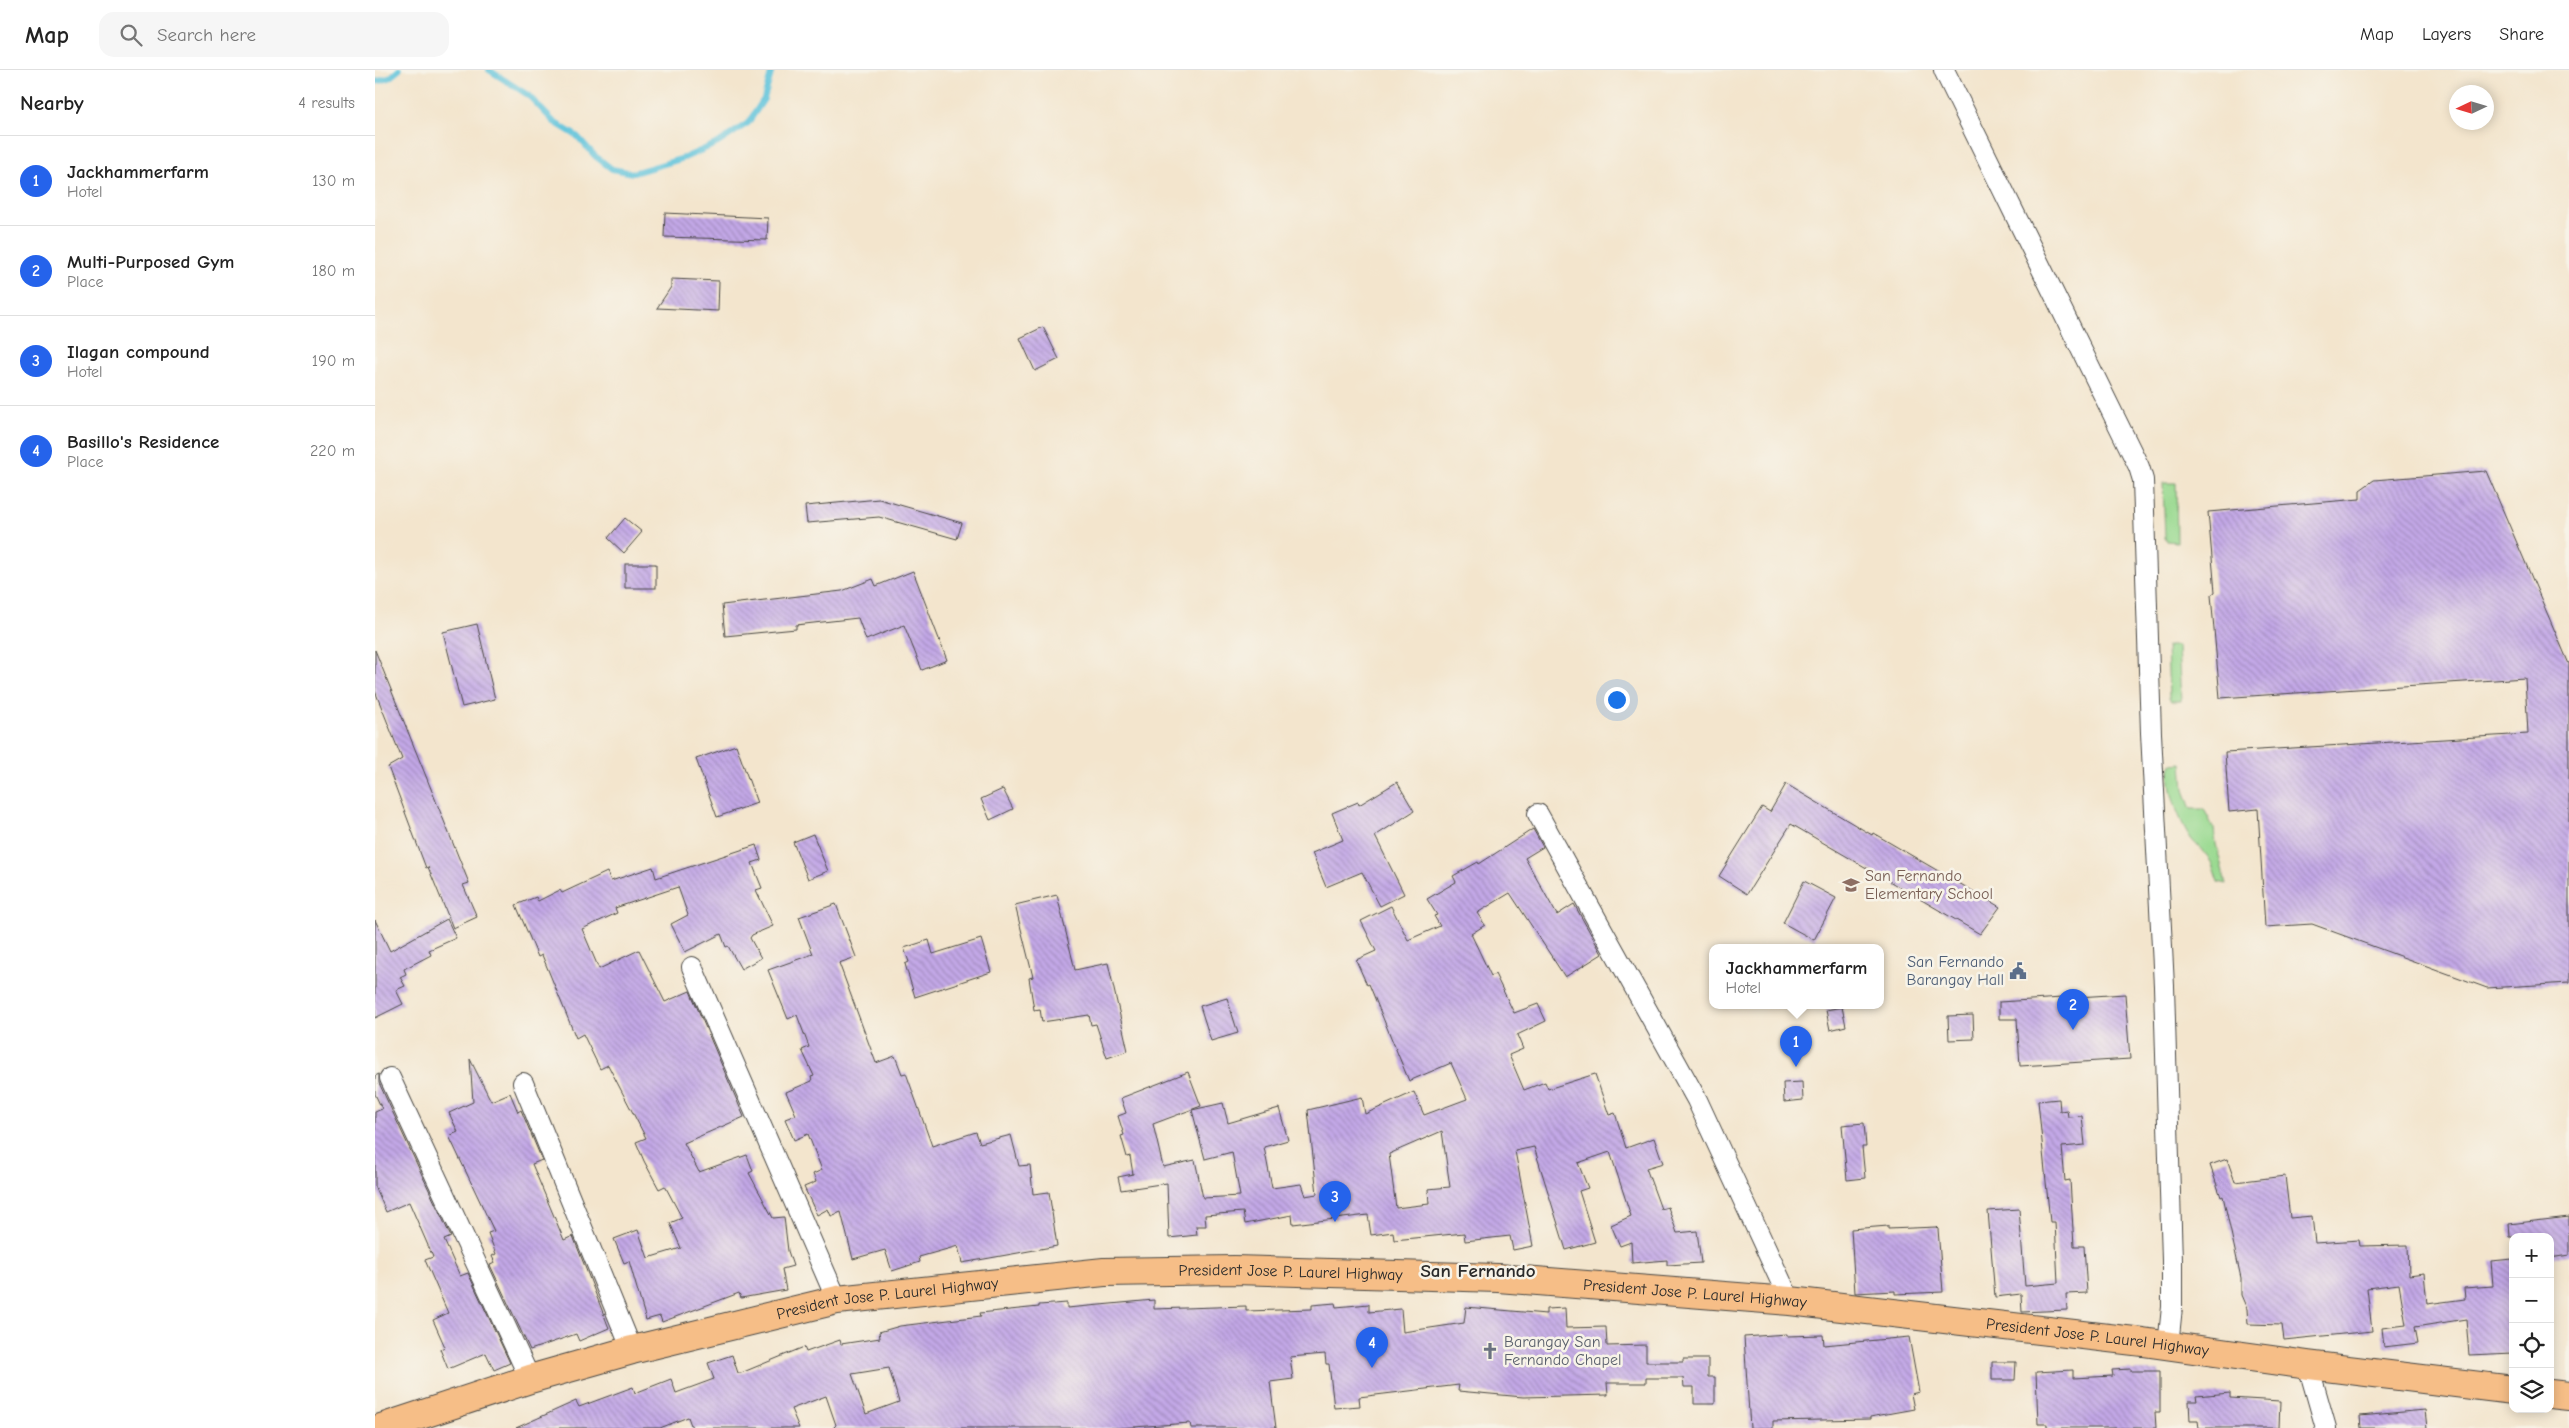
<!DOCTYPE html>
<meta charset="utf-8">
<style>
:root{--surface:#fff;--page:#f6f6f6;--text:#222;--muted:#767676;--line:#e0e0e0;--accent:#2563eb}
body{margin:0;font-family:"Comic Neue",sans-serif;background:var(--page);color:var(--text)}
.controls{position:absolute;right:15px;bottom:15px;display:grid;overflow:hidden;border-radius:10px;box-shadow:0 2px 12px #0003}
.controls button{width:45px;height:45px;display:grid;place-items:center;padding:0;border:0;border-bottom:1px solid var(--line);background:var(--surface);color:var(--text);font:25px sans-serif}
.compass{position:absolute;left:2074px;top:15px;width:45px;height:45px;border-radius:50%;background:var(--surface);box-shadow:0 2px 12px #0003;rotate:266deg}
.you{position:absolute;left:1241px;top:629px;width:18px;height:18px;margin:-12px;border:4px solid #fff;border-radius:50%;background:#1a73e8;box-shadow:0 0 0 8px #1a73e833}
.badge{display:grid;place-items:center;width:32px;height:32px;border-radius:50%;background:var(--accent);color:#fff;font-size:16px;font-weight:700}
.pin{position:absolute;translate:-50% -41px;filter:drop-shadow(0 1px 2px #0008)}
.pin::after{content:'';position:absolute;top:26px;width:18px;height:15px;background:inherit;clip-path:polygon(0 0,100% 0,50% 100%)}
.popup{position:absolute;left:1334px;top:874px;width:175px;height:65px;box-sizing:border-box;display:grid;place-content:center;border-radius:10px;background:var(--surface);filter:drop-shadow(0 1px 4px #0005);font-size:16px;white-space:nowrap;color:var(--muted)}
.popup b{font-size:19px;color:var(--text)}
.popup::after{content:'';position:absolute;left:50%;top:100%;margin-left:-10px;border:10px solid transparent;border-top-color:var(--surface)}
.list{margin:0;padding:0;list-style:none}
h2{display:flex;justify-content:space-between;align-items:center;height:65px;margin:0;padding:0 20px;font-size:21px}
h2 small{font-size:16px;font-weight:400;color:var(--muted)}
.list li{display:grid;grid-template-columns:32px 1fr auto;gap:15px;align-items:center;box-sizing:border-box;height:90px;padding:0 20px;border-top:1px solid var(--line)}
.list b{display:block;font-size:19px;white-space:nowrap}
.list p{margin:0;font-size:16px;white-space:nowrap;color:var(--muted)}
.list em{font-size:16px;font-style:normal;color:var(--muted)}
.icon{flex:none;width:28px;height:28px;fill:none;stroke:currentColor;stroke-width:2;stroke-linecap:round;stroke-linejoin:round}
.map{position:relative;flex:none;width:2194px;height:1358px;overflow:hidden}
header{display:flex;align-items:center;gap:30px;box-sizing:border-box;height:70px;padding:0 25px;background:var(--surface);border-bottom:1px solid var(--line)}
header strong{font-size:24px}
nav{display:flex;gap:28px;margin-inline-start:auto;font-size:18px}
.search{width:350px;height:45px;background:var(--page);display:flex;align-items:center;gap:12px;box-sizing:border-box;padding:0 18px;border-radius:15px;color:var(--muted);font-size:19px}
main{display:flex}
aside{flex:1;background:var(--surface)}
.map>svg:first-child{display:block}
</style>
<header>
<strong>Map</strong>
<div class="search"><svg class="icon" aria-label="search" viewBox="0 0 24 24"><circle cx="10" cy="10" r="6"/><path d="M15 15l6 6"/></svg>Search here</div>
<nav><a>Map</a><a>Layers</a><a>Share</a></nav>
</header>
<main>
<aside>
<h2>Nearby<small>4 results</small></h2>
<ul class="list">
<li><span class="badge">1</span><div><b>Jackhammerfarm</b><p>Hotel</p></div><em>130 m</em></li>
<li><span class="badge">2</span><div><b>Multi-Purposed Gym</b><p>Place</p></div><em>180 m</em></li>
<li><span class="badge">3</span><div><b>Ilagan compound</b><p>Hotel</p></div><em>190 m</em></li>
<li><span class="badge">4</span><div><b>Basillo's Residence</b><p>Place</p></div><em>220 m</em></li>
</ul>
</aside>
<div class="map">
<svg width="2194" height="1358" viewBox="0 0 2194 1358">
<defs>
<pattern id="building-back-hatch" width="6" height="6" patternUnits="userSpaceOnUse" patternTransform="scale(1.25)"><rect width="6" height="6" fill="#c3a8e7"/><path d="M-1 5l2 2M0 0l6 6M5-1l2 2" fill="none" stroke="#9f89bb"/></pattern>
</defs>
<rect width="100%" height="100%" fill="#f7f3e8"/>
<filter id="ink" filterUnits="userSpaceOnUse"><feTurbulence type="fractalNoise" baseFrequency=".02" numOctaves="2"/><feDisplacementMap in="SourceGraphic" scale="10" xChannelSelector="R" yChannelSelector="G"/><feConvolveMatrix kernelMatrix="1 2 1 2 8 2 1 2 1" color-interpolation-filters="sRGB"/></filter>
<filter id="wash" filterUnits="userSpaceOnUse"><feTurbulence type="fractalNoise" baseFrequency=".0096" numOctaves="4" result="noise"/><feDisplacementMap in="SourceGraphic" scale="20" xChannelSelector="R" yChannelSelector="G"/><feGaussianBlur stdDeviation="1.12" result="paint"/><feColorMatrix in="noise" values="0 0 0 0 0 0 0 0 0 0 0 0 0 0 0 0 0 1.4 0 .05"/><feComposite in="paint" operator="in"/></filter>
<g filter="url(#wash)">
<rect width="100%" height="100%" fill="#f3e5cd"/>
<g fill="#98d98f" stroke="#62825d">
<path d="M 1788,413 L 1801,413 L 1802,472 L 1792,471 L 1790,468 Z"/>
<path d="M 1792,576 L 1803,576 L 1806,631 L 1796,631 L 1794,628 Z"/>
<path d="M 1807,693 L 1809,720 L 1816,739 L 1829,739 L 1839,759 L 1841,774 L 1851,814 L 1843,812 C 1840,804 1838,794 1833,787 C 1829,781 1822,776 1817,770 C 1806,755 1788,713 1797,694 Z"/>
</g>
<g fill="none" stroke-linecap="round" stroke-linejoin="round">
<g stroke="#5dc3db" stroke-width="6">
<path d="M 114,0 L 153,25 L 179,52 L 202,66 L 220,86 L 237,99 L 258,103 L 309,88 L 343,73 L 373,53 L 389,29 L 397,0"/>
<path d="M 0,12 L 14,8 L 24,0"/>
</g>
</g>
<g id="blocks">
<g fill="url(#building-back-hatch)" fill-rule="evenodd">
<path d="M 290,143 L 393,148 L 392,170 L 289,167 Z"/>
<path d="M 296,209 L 344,211 L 343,241 L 282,238 L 296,217 Z"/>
<path d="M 668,257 L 684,289 L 660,301 L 645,268 Z"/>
<path d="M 2111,401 L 2194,594 L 2194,913 L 2112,918 L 1937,854 L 1890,857 L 1883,739 L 1854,742 L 1850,682 L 2153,664 L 2150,608 L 1845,628 L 1836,525 L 1840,522 L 1833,442 L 1985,429 L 1985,420 L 1999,410 Z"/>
<path d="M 504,429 L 587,453 L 582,469 L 504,447 L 432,453 L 430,436 Z"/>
<path d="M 250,448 L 267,462 L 249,483 L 233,468 Z"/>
<rect x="250" y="494" width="31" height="24"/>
<path d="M 538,501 L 572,590 L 547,600 L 529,555 L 491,570 L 483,548 L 421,555 L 421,559 L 350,566 L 347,535 L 467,521 L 498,509 L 501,516 Z"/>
<path d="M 102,554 L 120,629 L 87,637 L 68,562 Z"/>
<path d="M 0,580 L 94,813 L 88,815 L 102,847 L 78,858 L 53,797 L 51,798 L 13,697 L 27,689 L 0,621 Z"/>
<path d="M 361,675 L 382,733 L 342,747 L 321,689 Z"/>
<path d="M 1022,712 L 1039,741 L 1000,766 L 1029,824 L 1005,836 L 987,802 L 951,817 L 937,783 L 968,770 L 957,743 L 983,732 L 984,735 Z"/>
<path d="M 1411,714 L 1497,765 L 1498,763 L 1625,837 L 1605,864 L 1416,754 L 1372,824 L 1344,806 L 1387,737 L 1395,742 Z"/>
<path d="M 628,719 L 638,739 L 615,750 L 606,729 Z"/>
<path d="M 1158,759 L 1168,777 L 1150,788 L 1182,845 L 1199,834 L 1227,884 L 1190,907 L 1135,823 L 1102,843 L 1110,855 L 1096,864 L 1116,906 L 1120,904 L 1139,943 L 1163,934 L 1171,951 L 1142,965 L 1148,979 L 1134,985 L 1149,1020 L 1170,1012 L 1173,1019 L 1220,1004 L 1234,1045 L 1240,1043 L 1251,1078 L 1279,1068 L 1288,1093 L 1271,1098 L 1286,1139 L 1293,1137 L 1302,1163 L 1322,1161 L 1326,1193 L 1292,1195 L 1292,1190 L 1257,1193 L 1256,1172 L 1245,1176 L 1236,1155 L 1256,1146 L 1235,1082 L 1203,1093 L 1213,1118 L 1204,1121 L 1220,1172 L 1191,1180 L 1159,1077 L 1140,1081 L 1158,1176 L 1138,1180 L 1135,1166 L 1090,1171 L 1089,1163 L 1019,1170 L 1018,1162 L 996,1165 L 993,1145 L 918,1154 L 917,1145 L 870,1154 L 868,1142 L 830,1145 L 831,1156 L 821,1156 L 822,1165 L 794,1168 L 792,1113 L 746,1120 L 743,1107 L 758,1104 L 755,1086 L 752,1087 L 746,1066 L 749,1065 L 743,1046 L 751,1043 L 746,1028 L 813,1002 L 826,1036 L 778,1054 L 788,1097 L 820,1090 L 828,1128 L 865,1126 L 857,1082 L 830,1089 L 817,1040 L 848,1033 L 853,1053 L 904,1038 L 913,1070 L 889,1077 L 897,1118 L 926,1114 L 930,1126 L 942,1124 L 933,1040 L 987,1027 L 990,1044 L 1039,1022 L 1049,1045 L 1092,1029 L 1076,993 L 1034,1011 L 994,914 L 992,915 L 981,890 L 1001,881 L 986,851 L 1016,836 L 1033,870 L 1065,856 L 1059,846 L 1062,845 L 1052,829 L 1081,812 L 1078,806 L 1103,792 L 1104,794 ZM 1067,1061 L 1075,1117 L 1053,1119 L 1054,1134 L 1021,1138 L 1014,1084 Z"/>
<path d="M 438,764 L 453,801 L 433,809 L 418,772 Z"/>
<path d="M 381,775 L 386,790 L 377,793 L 387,818 L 381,820 L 398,856 L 377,865 L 375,868 L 386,888 L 366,899 L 353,876 L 351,877 L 346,864 L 310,882 L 296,854 L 313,845 L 303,817 L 240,838 L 242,843 L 207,859 L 224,899 L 264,880 L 290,932 L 315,921 L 369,1047 L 309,1073 L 324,1102 L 372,1085 L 378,1101 L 374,1103 L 398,1148 L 409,1147 L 413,1181 L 418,1196 L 407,1199 L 411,1220 L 366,1228 L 364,1223 L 287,1252 L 285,1246 L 271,1250 L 254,1191 L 249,1193 L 239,1169 L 263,1160 L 273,1188 L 306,1178 L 295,1153 L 307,1148 L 290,1116 L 284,1119 L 269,1091 L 261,1072 L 271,1068 L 233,995 L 225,999 L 208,964 L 201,968 L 167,885 L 163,887 L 141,835 L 161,827 L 163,831 L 185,820 L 187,823 L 232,802 L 236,811 L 278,797 L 281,808 Z"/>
<path d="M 1429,811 L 1461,828 L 1439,870 L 1408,853 Z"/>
<path d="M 682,825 L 700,900 L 733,893 L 753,981 L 732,988 L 721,954 L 716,955 L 714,945 L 667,952 L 665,939 L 659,940 L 654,908 L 658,907 L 640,835 Z"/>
<path d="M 461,834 L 481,887 L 464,893 L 501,993 L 520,986 L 527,1004 L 531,1003 L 557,1076 L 601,1062 L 605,1073 L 636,1065 L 644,1096 L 655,1095 L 658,1124 L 674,1122 L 682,1176 L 587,1193 L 583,1176 L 544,1187 L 545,1192 L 517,1201 L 510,1180 L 478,1189 L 466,1142 L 456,1146 L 453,1139 L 442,1145 L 429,1117 L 441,1112 L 438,1104 L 447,1100 L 433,1064 L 419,1070 L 410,1049 L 421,1045 L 411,1022 L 437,1011 L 436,1007 L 439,1006 L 427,980 L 434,977 L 422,945 L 413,949 L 393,900 L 438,884 L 424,847 Z"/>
<path d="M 72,849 L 81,868 L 54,880 L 56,885 L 29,899 L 31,904 L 25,907 L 30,916 L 21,920 L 28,934 L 0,948 L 0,850 L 15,881 Z"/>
<path d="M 606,869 L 616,902 L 540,927 L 530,894 L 534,892 L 529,878 L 554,870 L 558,884 Z"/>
<path d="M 1750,924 L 1755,989 L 1645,996 L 1642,949 L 1624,949 L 1624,932 Z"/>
<path d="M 852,928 L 863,963 L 836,971 L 825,936 Z"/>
<path d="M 1467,937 L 1471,956 L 1455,960 L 1451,940 Z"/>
<path d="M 1598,945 L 1599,969 L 1574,970 L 1573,946 Z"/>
<path d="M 95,989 L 116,1031 L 135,1023 L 143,1042 L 146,1040 L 167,1090 L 157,1094 L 189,1170 L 198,1166 L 234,1258 L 204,1271 L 201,1264 L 155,1280 L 115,1195 L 120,1193 L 117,1186 L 121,1184 L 113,1163 L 119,1161 L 74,1066 L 83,1062 L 74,1043 L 98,1032 Z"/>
<path d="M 4,1004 L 4,1013 L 76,1167 L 69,1170 L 85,1206 L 93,1203 L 135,1293 L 119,1300 L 111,1283 L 73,1299 L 65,1279 L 70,1277 L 58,1250 L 73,1243 L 50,1190 L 58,1187 L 34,1132 L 11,1142 L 0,1116 L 0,1042 L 7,1039 L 0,1024 L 0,1006 Z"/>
<path d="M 1427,1012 L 1428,1030 L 1409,1032 L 1408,1013 Z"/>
<path d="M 1684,1029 L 1685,1041 L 1692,1040 L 1693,1047 L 1707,1046 L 1710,1075 L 1687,1077 L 1690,1111 L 1695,1110 L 1699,1176 L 1709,1176 L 1712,1223 L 1691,1224 L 1692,1240 L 1647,1242 L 1646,1224 L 1620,1227 L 1613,1141 L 1644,1139 L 1650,1216 L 1683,1213 L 1680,1152 L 1675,1152 L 1663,1031 Z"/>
<path d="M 1489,1053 L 1491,1077 L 1487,1077 L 1490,1108 L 1472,1110 L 1467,1055 Z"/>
<path d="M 1852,1089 L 1860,1112 L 1910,1106 L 1915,1148 L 1937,1146 L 1940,1173 L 1984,1170 L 1985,1176 L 2033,1175 L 2034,1205 L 2049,1203 L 2052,1234 L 2090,1229 L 2089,1218 L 2118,1216 L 2116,1191 L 2138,1189 L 2138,1283 L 2094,1285 L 2091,1249 L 2040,1257 L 2043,1273 L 2009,1277 L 2007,1258 L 2031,1255 L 2024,1214 L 1992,1218 L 1997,1261 L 1909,1270 L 1907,1255 L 1873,1254 L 1872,1239 L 1866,1225 L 1866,1208 L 1848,1126 L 1846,1127 L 1835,1095 Z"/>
<path d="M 2194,1147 L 2194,1185 L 2175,1188 L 2175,1167 L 2135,1167 L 2134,1154 Z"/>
<path d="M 1513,1156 L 1513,1159 L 1561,1157 L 1563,1159 L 1568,1222 L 1520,1224 L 1520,1221 L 1480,1223 L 1476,1159 Z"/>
<path d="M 779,1230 L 779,1239 L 871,1236 L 871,1241 L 937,1239 L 937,1235 L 960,1233 L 961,1237 L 994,1234 L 994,1242 L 1026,1239 L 1028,1262 L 1089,1253 L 1091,1237 L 1171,1244 L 1171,1239 L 1190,1238 L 1191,1258 L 1231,1257 L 1232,1276 L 1271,1275 L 1271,1292 L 1308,1292 L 1308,1289 L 1333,1289 L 1333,1307 L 1340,1307 L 1340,1334 L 1319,1334 L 1319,1317 L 1309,1317 L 1308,1308 L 1271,1308 L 1271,1313 L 1232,1313 L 1233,1325 L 1148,1327 L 1083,1321 L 1084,1315 L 984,1327 L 985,1336 L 959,1338 L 954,1294 L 951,1294 L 950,1284 L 915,1287 L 918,1309 L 895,1312 L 901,1358 L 816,1358 L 815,1353 L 744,1358 L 458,1358 L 461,1355 L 451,1326 L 416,1339 L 424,1358 L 317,1358 L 313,1347 L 285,1358 L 141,1358 L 201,1331 L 204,1337 L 258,1317 L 260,1323 L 296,1309 L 301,1323 L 339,1309 L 333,1293 L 357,1285 L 363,1303 L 366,1303 L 429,1277 L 431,1282 L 465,1270 L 466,1274 L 505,1268 L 504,1262 L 525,1256 L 606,1246 L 605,1243 L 664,1237 L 664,1235 L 692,1233 L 692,1238 ZM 514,1298 L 524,1332 L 491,1344 L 477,1304 Z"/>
<path d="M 1412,1264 L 1412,1266 L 1448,1265 L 1449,1275 L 1534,1267 L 1544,1322 L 1536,1324 L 1539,1339 L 1495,1347 L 1495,1349 L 1398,1351 L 1398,1358 L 1375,1358 L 1369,1267 Z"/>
<path d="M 1617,1292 L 1641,1292 L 1640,1310 L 1617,1310 Z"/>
<path d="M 1756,1299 L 1756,1301 L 1785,1301 L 1785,1342 L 1780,1342 L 1781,1358 L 1672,1358 L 1672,1354 L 1663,1354 L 1661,1302 L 1698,1300 L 1698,1308 L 1738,1306 L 1737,1300 Z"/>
<path d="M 1855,1323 L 1855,1328 L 1905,1331 L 1904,1358 L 1824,1358 L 1823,1351 L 1815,1351 L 1814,1331 L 1822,1331 L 1821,1326 Z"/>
<path d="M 2050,1340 L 2052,1358 L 1986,1358 L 1985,1346 Z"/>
</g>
</g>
</g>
<g filter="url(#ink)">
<use href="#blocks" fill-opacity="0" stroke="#494743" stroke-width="1"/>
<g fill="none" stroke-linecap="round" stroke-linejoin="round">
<g stroke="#494743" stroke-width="22">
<g id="street">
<path d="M 1569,0 L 1764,397 L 1768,410 L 1776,663 L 1789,916 L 1797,1191 L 1797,1237 L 1793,1276"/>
<path d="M 1163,744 L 1322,1030 L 1415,1231"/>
<path d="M 317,897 L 462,1230"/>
<path d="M 15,1008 L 155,1309"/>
<path d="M 148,1013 L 257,1280"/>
<path d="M 1933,1295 L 1951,1358"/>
</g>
</g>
<g stroke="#494743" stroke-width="30">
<g id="highway">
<path d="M 2175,1324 L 2194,1326"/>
<path id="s1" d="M 6,1358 L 155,1309 L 257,1280 L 462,1230 L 729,1202 L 859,1200 L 1123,1208 L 1415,1231 L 1768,1272 L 1933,1295 L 2138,1320"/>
</g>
</g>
<use href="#street" stroke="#fff" stroke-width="20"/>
<use href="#highway" stroke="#f6be87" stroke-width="28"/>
</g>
</g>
<defs>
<g id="school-bare" transform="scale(1.35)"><path d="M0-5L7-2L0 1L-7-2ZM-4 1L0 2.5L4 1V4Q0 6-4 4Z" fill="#8d6e63" stroke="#f7f3e8" stroke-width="2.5" paint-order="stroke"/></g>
<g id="civic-bare" transform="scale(1.35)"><path d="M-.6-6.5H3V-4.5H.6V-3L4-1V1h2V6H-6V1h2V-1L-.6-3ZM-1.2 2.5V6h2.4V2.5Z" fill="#5c6f8a" stroke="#f7f3e8" stroke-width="2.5" paint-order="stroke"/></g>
<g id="church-bare" transform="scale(1.35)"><path d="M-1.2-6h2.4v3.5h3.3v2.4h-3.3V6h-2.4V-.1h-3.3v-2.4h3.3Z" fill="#6b7280" stroke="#f7f3e8" stroke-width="2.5" paint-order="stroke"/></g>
</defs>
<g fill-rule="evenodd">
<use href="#school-bare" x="1476" y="815"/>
<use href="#civic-bare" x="1643" y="901"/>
<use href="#church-bare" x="1115" y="1281"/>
</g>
<g text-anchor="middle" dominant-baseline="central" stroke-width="5" stroke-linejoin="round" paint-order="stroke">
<g font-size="16" fill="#785e54" stroke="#f7f3e8" text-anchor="start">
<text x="1490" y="806">San Fernando<tspan x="1490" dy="18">Elementary School</tspan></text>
</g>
<g font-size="16" fill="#4e5e75" stroke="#f7f3e8" text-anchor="end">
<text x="1629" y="892">San Fernando<tspan x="1629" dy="18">Barangay Hall</tspan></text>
</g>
<g font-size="16" fill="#2b2b2b" stroke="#f7f3e8">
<text stroke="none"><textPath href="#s1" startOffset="929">President Jose P. Laurel Highway</textPath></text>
<text stroke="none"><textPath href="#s1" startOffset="1334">President Jose P. Laurel Highway</textPath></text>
<text stroke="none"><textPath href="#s1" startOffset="524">President Jose P. Laurel Highway</textPath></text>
<text stroke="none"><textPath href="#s1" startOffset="1739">President Jose P. Laurel Highway</textPath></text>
</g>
<g font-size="16" fill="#5b616d" stroke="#f7f3e8" text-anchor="start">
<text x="1129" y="1272">Barangay San<tspan x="1129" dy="18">Fernando Chapel</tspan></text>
</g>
<g font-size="19" font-weight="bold" fill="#2b2b2b" stroke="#f7f3e8">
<text x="1103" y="1201">San Fernando</text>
</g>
</g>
</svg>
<div class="controls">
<button>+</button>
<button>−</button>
<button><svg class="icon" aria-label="locate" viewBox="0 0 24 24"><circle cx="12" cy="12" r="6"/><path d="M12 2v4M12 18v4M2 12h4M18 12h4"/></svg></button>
<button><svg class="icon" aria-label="layers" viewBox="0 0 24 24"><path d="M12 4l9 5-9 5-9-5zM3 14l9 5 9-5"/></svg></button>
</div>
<svg class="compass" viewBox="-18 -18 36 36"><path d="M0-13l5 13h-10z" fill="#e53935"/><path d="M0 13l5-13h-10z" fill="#767676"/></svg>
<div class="you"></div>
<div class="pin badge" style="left:1421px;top:997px">1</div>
<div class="popup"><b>Jackhammerfarm</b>Hotel</div>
<div class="pin badge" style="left:1698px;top:960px">2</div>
<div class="pin badge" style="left:960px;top:1152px">3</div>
<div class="pin badge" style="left:997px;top:1298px">4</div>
</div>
</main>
